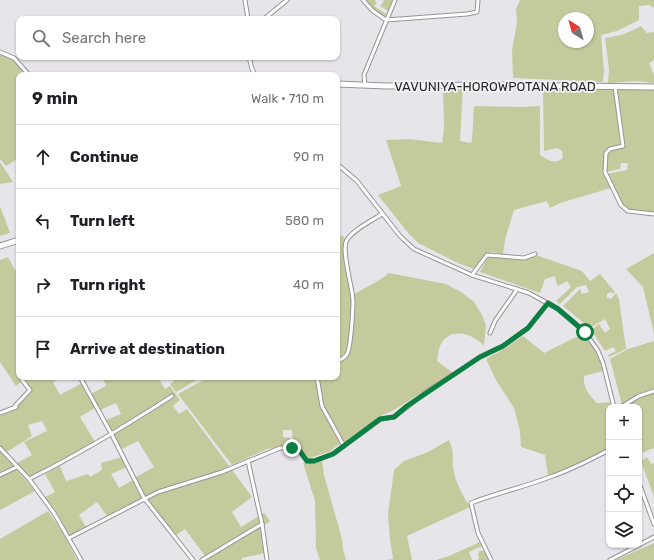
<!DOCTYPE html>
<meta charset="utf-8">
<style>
:root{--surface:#fff;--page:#f6f6f6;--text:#202124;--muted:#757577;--line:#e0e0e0}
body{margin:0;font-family:Rubik,sans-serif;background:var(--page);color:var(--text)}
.controls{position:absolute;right:12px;bottom:12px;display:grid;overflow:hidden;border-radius:8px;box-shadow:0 1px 3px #0004}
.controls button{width:36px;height:36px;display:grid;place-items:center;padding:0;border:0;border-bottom:1px solid var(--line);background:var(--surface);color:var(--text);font:20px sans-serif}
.compass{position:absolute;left:558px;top:12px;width:36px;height:36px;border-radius:50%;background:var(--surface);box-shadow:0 1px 3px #0004;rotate:323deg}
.stop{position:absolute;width:12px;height:12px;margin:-9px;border:3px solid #0b8043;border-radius:50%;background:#fff}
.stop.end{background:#0b8043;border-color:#fff;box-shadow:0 1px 4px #0008}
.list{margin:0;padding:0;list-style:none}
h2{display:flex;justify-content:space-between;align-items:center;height:52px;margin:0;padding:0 16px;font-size:17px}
h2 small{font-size:13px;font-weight:400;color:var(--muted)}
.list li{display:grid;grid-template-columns:26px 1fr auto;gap:12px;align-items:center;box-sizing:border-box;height:64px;padding:0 16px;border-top:1px solid var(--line)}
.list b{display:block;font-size:15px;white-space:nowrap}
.list em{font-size:13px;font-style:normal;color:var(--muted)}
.icon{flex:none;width:22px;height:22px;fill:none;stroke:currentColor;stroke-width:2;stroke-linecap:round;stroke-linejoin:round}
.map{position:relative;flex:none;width:654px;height:560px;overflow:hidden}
.search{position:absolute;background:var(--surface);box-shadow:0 1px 3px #0004;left:16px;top:16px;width:324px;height:44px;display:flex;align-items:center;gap:10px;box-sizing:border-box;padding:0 14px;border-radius:8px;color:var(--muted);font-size:15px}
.panel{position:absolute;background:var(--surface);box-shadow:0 1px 3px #0004;left:16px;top:72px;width:324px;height:308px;border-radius:8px}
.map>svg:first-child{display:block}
</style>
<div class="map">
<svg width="654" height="560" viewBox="0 0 654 560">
<rect width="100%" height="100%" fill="#e8e5ea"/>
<g fill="#c5ca9d" fill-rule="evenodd">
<path d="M 365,0 L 376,0 L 375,1 L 377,3 L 374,6 L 388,15 L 386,19 L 371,8 Z"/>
<path d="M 383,0 L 394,0 L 388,11 L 380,6 L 384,1 Z"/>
<path d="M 520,0 L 654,0 L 654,8 L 649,5 L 639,6 L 639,20 L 617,31 L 601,35 L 604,71 L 603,82 L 513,78 L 512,50 L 517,22 L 516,9 ZM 564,18 L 588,18 L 588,42 L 564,42 Z"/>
<path d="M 641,26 L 647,33 L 654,32 L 654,60 L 649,63 L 654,75 L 654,83 L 637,81 L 608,83 L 609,69 L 605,38 C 619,36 629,33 641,26 Z"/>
<path d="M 0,54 L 13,59 L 27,75 L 19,75 L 19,158 L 6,166 L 0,159 Z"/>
<path d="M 443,87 L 463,87 L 460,141 L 471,143 L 472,140 L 474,106 L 522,107 L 540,106 L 540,155 C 548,160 555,165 563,158 L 562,151 L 557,148 L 544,151 L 543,89 L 580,88 L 615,90 L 620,145 L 612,146 L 606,149 C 601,163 605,175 611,188 L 560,203 L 550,208 L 547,201 L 514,210 L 505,240 L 503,254 L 492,252 L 486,254 L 477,270 L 460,264 L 418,243 L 409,234 L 378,195 L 401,186 L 386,140 L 409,139 L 442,143 L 444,128 Z"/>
<path d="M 617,88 L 654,88 L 654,212 L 630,210 L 622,204 L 607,174 L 627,170 L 628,163 L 621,163 L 620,169 L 606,172 L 608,154 L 611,150 L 625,146 Z"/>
<path d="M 0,162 L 13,182 L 0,184 Z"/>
<path d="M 0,206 L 10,233 L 0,236 Z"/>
<path d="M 342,235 L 345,239 L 345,255 L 352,301 L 348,346 L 345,353 L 341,358 L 337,360 L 337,239 Z"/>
<path d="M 654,253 L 654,334 L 643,287 L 626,269 Z"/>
<path d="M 536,255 L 582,271 L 590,281 L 600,274 L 615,292 L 613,294 L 611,292 L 607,294 L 607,298 L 611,299 L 616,293 L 619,299 L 626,349 L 609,357 L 608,355 L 616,351 L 613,347 L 605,351 L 591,330 L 599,324 L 605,333 L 610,329 L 605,319 L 590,328 L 563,306 L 580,289 L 582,294 L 589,292 L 586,285 L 577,287 L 560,304 L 556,301 L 571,287 L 567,281 L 558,286 L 557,285 L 555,276 L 545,279 L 540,293 L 480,272 L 488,256 L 524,259 Z"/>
<path d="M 8,257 L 15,270 L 19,269 L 19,377 L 23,377 L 21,380 L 21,382 L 16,386 L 0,362 L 0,260 Z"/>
<path d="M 389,273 L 446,284 L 461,292 L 474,302 L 482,315 L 486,325 L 484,346 C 472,332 446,326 439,349 C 438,352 438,357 437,361 L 453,373 L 394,410 L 383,415 L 344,443 C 336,422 315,400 319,377 L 337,377 L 337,364 C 339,362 343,361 345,359 C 354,351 356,306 353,295 C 365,287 379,282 389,273 Z"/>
<path d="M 587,334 L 599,348 L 607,370 L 584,376 C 583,388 589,395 597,403 L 613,402 L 615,407 L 609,407 L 609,448 L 570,468 L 548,476 L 545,455 L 521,447 L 520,431 L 514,408 L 496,380 L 486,359 L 507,347 L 523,336 L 544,353 L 574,338 Z"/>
<path d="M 654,341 L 654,390 L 626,401 L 622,405 L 610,359 L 628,349 Z"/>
<path d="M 27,377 L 62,377 L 53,382 L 60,395 L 82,383 L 95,408 L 80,417 L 95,442 L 30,477 L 17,463 L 32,455 L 24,442 L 47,431 L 42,421 L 28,425 L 32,436 L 7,452 L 0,445 L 0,415 L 18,408 L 17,405 L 32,390 L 24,380 Z"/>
<path d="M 102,377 L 162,377 L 163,378 L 160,381 L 165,389 L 170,386 L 180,400 L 173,406 L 179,414 L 187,409 L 252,497 L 232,512 L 241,527 L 264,513 L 270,521 L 261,528 L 265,553 L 242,558 L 242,560 L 208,560 L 185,529 L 175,536 L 146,499 L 136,477 L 154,467 L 138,441 L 122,449 L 106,420 L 121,414 L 116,403 L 100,410 L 91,394 L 106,386 Z"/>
<path d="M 171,377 L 202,377 L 176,392 L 170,384 L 174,381 Z"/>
<path d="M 209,377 L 316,377 L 315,379 L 321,405 L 341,443 L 329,452 L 309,458 L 300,448 L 293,446 L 292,430 L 283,430 L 283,437 L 290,438 L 290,445 L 267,449 L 232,465 L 178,394 Z"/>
<path d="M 654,392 L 654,448 L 639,454 L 639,407 L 631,407 L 630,403 L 639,397 Z"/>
<path d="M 449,440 C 451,445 453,451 453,458 C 453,461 452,464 453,467 C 455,482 462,494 470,507 L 407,536 L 412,560 L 386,560 L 393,559 L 390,539 L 388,514 L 394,470 L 404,461 L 428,452 Z"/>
<path d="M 0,451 L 35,491 L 0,510 Z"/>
<path d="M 122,457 L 127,467 L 111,474 L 119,488 L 133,480 L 142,498 L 107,516 L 97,502 L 79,515 L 86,527 L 70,536 L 56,511 L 45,497 L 55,492 L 45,474 L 60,466 L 66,481 L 88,474 L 90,477 L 102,470 L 101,463 Z"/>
<path d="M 647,457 L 651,464 L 654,463 L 654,497 L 641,461 Z"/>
<path d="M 322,459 L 324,475 L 342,539 L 343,549 L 346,560 L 320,560 L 316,548 L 315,501 L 303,463 L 312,462 Z"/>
<path d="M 48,511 L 63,533 L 77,560 L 0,560 L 0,539 Z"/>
<path d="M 480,542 L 482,546 L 469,552 L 472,560 L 436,560 L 449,556 Z"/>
<path d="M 654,543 L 654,560 L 616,560 Z"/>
<path d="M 479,551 L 486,551 L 489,560 L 476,560 L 479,559 L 478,555 Z"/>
</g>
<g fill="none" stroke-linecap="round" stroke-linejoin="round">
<g stroke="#959397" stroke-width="5">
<g id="minor">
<path d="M 245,0 L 248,19"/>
<path d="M 363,0 L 373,11 L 386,20 L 467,14 L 477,12 L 478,0"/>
<path d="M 264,19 L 287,0"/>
<path d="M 0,52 L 14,58 L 29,75"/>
<path d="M 249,57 L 252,69 L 255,75"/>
<path d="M 365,85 L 364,75 L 395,0"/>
<path d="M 615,87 L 623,146 L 610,149 L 606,153 L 605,172 L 621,205 L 628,211 L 654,214"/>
<path d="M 337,164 L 357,181 L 400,236 L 414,249 L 472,275 L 529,293 L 558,309 L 585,332 L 598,351 L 603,363 L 614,407"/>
<path d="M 472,275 L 487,255 L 524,258 L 535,254"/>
<path d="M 490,333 L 495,321 L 514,294 L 517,289"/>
<path d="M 337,361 C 340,360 345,358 347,354 C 351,348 353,308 353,300 C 352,286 342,253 346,242 C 350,231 373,220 382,214"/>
<path d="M 80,377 L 112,435 L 144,498 L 193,560"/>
<path d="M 317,377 L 322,406 L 344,446"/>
<path d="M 621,407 L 639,396 L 654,391"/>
<path d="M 0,413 L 16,407 L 15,406 L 30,390 L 22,380 L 25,377"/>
<path d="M 0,448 L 29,479 L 54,513 L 81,560"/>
<path d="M 248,461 L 262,524 L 267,560"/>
<path d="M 0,475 L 17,467"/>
<path d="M 29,479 C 80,454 124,427 172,396"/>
<path d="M 639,483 L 654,524"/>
<path d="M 69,538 L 158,492 L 222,472 L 280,448 L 292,448 L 299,450 L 307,461 L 314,461 L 333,454 L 381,419 L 394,417 L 428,391 L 480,357 L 503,346 L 528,328 L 548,303"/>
<path d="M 639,545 L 654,537"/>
<path d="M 202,560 L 262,524"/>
<path d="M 491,560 L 478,533 L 471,503 C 497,493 524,487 550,477 C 571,470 590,460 609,450"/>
<path d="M 610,560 L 639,545"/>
</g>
</g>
<g stroke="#959397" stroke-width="7">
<g id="trunk">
<path d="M 337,84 L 386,86 L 485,85 L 654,87"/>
<path d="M 0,246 L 19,240"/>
</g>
</g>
<use href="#minor" stroke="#fff" stroke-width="3"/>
<use href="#trunk" stroke="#fff" stroke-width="5"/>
</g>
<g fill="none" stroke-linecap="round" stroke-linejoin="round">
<path stroke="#0b8043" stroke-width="5" d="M 292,448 L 299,450 L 307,461 L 314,461 L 333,454 L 380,419 L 394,417 L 407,406 L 480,357 L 503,346 L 528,328 L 548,303 L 558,309 L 585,332"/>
</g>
<g text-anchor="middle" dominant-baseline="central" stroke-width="3.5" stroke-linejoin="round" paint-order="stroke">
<g font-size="13" fill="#29282a" stroke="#f5f3f7">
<text x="495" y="86">VAVUNIYA-HOROWPOTANA ROAD</text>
</g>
</g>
</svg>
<div class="controls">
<button>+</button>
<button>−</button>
<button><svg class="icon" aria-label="locate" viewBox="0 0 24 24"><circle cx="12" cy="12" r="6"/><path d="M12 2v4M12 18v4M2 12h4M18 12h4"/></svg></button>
<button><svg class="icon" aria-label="layers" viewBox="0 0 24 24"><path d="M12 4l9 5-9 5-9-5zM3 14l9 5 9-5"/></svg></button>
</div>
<svg class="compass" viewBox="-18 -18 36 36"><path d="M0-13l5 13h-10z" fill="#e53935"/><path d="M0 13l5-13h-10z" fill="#757577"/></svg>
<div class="stop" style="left:585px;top:332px"></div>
<div class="stop end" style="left:292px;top:448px"></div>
<div class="search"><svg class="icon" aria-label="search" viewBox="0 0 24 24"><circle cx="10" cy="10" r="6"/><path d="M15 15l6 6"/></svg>Search here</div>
<section class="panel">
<h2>9 min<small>Walk · 710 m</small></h2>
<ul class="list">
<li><svg class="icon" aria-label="ahead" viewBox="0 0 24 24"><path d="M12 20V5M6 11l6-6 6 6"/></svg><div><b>Continue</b></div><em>90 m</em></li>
<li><svg class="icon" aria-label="left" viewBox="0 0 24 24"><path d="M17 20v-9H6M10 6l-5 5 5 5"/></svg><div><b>Turn left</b></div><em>580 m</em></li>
<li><svg class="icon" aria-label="right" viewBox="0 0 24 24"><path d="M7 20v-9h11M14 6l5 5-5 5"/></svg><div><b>Turn right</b></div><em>40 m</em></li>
<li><svg class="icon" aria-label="arrive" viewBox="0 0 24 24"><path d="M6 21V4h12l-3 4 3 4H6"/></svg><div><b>Arrive at destination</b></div></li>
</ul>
</section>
</div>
